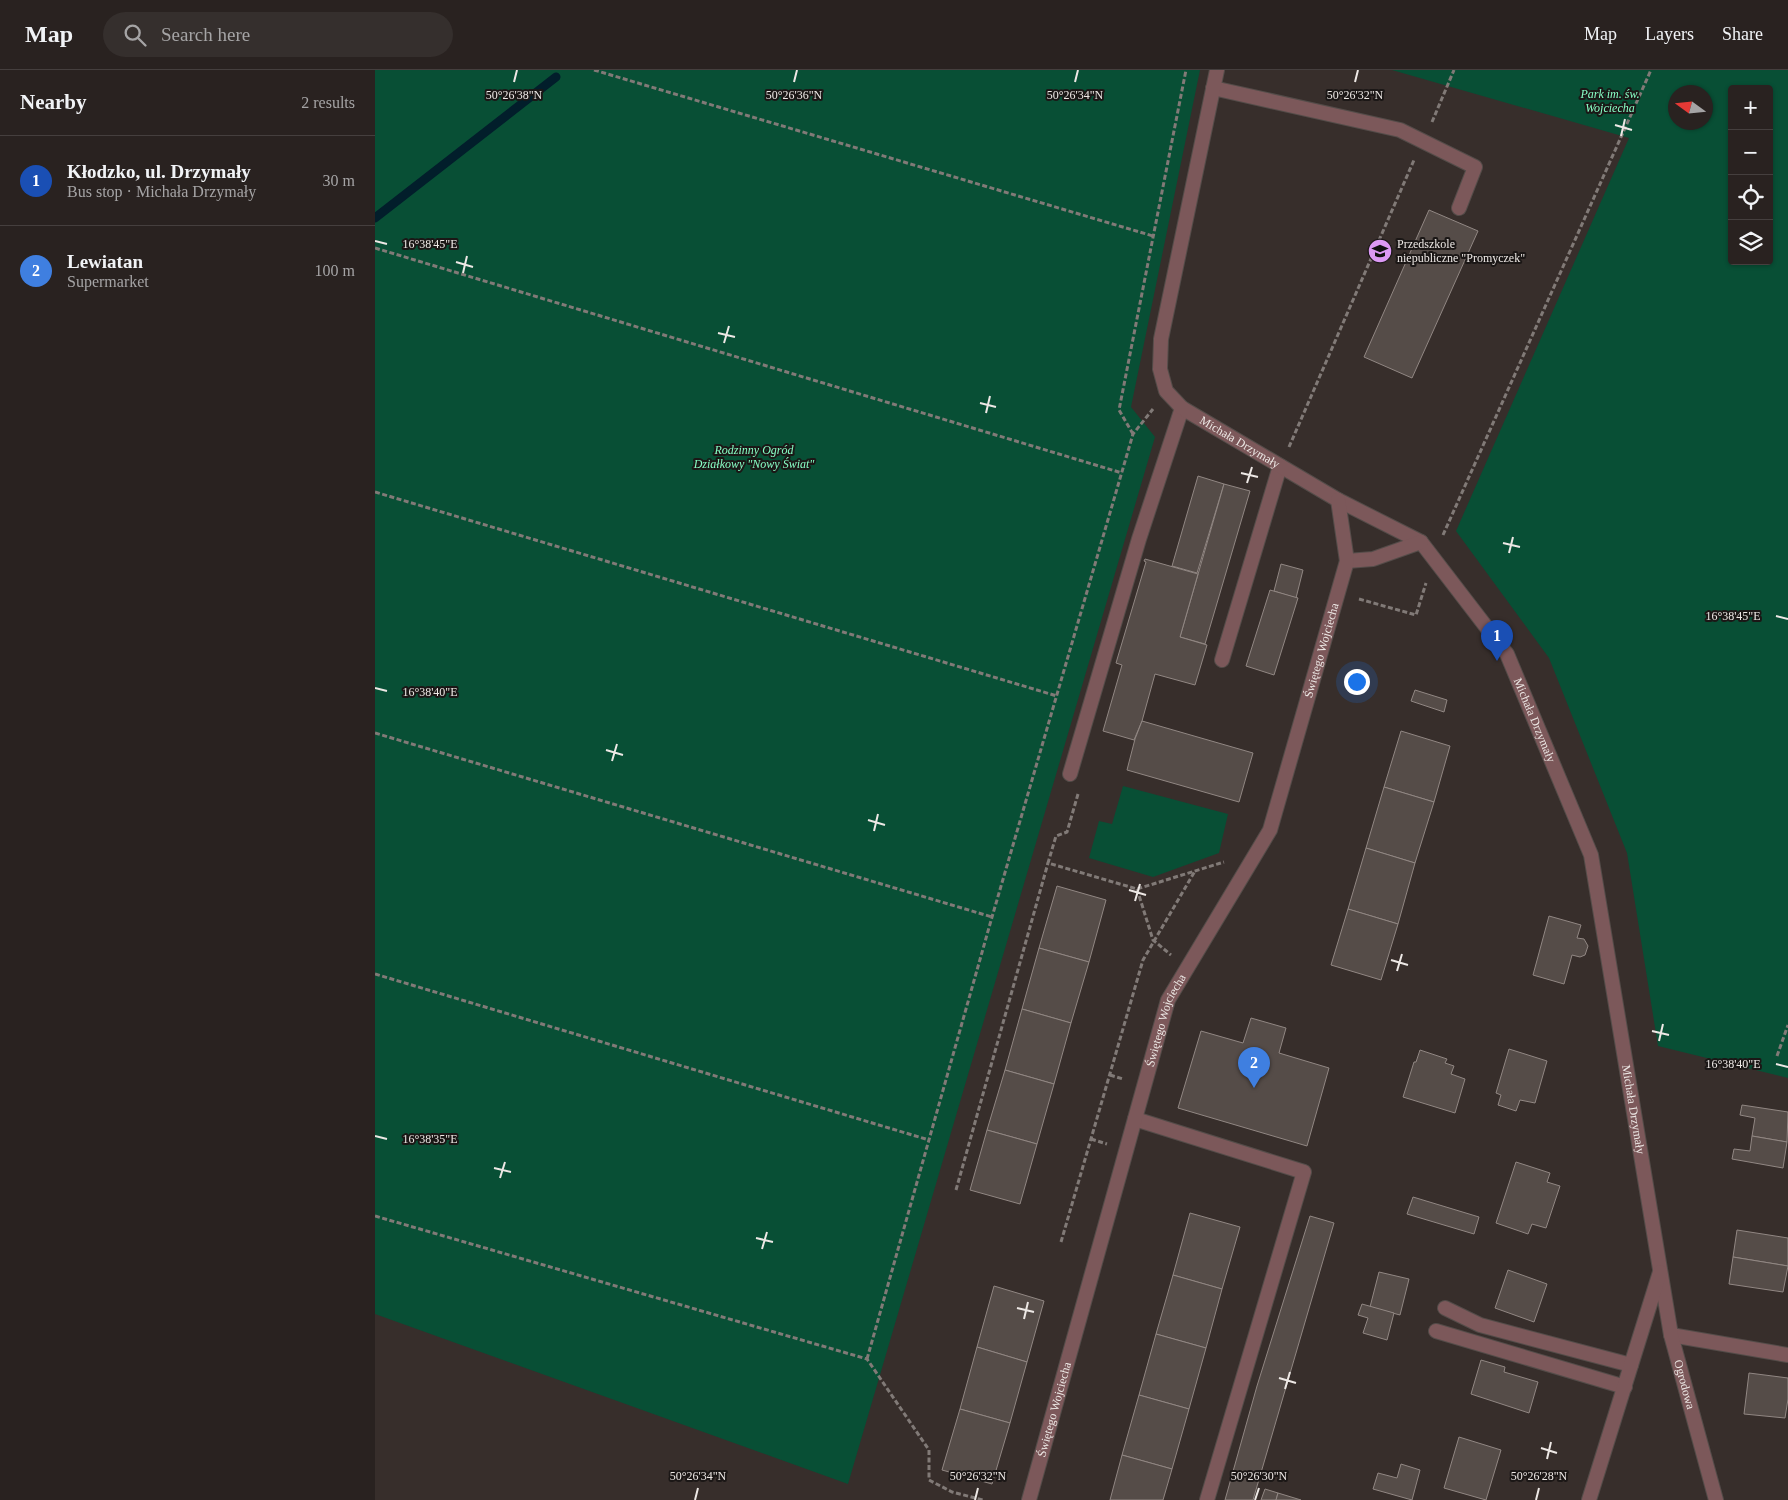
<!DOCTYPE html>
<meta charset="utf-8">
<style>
:root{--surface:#292220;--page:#352f2d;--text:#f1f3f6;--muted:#a5a4a5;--line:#453f3e;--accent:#dc99f4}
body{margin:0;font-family:Georgia,serif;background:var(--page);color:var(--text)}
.controls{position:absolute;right:15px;top:15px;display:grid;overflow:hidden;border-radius:5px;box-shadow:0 1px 4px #0004}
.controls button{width:45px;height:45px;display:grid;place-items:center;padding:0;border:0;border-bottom:1px solid var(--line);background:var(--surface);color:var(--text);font:25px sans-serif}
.compass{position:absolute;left:1293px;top:15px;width:45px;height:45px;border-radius:50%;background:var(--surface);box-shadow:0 1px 4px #0004;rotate:285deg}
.you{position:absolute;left:981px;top:611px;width:18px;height:18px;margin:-12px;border:4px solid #fff;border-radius:50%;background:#1a73e8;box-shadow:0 0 0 8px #1a73e833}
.badge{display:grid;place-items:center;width:32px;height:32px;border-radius:50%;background:var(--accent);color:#fff;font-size:16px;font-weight:700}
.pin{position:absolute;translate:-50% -41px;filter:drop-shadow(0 1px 2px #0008)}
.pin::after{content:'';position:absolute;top:26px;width:18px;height:15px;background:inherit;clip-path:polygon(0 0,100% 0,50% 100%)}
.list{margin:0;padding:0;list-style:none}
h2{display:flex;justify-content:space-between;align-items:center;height:65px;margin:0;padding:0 20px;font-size:21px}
h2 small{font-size:16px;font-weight:400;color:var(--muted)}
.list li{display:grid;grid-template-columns:32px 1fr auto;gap:15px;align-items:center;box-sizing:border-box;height:90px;padding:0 20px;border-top:1px solid var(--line)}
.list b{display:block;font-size:19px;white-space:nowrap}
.list p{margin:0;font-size:16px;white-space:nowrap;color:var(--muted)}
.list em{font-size:16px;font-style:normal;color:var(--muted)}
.icon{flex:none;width:28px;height:28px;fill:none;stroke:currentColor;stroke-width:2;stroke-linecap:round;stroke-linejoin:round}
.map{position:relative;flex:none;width:1413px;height:1430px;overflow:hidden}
header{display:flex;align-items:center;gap:30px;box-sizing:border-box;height:70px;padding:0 25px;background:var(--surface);border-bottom:1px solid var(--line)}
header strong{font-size:24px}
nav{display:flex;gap:28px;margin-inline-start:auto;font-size:18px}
.search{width:350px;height:45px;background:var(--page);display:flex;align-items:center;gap:12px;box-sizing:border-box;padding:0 18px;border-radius:28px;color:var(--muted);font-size:19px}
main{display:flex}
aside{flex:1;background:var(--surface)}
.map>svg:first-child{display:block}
</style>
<header>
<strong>Map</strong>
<div class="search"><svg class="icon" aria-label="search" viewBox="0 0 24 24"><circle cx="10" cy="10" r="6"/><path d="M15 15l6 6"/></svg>Search here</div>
<nav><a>Map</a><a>Layers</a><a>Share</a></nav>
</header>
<main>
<aside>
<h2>Nearby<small>2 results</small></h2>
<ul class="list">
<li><span class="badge" style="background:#1a4fb4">1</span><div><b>Kłodzko, ul. Drzymały</b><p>Bus stop · Michała Drzymały</p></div><em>30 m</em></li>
<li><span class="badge" style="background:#3f7fe0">2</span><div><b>Lewiatan</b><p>Supermarket</p></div><em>100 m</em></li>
</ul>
</aside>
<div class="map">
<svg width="1413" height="1430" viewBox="0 0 1413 1430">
<rect width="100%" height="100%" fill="#372e2b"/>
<g fill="#084f35" fill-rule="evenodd">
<path d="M 0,0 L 825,0 L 756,337 L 780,367 L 473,1414 L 0,1244 Z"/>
<path d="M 1017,0 L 1413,0 L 1413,1008 L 1283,976 L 1252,783 L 1174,588 L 1081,461 L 1254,68 ZM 1357,19 L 1394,19 L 1394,191 L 1357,191 ZM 1330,22 L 1330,52 L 1300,52 L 1300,22 Z"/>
<path d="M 748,716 L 853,744 L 844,783 L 778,807 L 714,788 L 724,751 L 737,754 Z"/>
</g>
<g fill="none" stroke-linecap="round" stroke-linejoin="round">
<path stroke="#021e2b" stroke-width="9" d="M 0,148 L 181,7"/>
</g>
<g fill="#554c48" stroke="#918783">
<path d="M 1054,140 L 1103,161 L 1037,308 L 989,287 Z"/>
<path d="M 823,406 L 849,414 L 822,503 L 797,496 Z"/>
<path d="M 849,414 L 875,421 L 830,574 L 805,567 Z"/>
<path d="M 770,489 L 823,504 L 805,567 L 832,575 L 820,615 L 780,604 L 767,651 L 759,670 L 728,661 L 747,595 L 741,593 L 771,492 L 769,491 Z"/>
<path d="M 906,494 L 928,500 L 921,528 L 899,521 Z"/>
<path d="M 895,520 L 923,528 L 899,605 L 871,596 Z"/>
<path d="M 1040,620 L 1072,630 L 1069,642 L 1036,631 Z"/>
<path d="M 767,651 L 878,683 L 864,732 L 752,700 L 760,669 Z"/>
<path d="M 1026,661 L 1075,676 L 1059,732 L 1009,717 Z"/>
<path d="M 1009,717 L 1059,732 L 1040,793 L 991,778 Z"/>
<path d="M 991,778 L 1040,793 L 1023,854 L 973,839 Z"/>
<path d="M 682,816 L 731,830 L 714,892 L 664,878 Z"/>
<path d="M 973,839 L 1023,854 L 1006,910 L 956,895 Z"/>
<path d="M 1174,846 L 1206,855 L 1202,868 L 1209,869 L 1213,876 L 1210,885 L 1205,887 L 1197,885 L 1189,914 L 1158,905 Z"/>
<path d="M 664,878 L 714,892 L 696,953 L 647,939 Z"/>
<path d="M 647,939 L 696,953 L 679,1014 L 630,1000 Z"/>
<path d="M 876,948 L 911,958 L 904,983 L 954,998 L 932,1076 L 803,1038 L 826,961 L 868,973 Z"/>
<path d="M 1134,979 L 1172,991 L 1160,1033 L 1145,1030 L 1141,1041 L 1123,1035 L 1126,1025 L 1121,1023 Z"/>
<path d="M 1045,980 L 1072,989 L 1070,993 L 1079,996 L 1076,1004 L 1090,1009 L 1080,1043 L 1028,1027 L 1039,992 L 1041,992 Z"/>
<path d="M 630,1000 L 679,1014 L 662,1074 L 612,1060 Z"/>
<path d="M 1367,1035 L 1413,1042 L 1412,1072 L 1377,1066 L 1380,1048 L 1365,1045 Z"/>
<path d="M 612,1060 L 662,1074 L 645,1134 L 595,1120 Z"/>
<path d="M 1377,1066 L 1412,1072 L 1408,1098 L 1357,1089 L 1359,1079 L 1375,1081 Z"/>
<path d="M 1141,1092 L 1175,1103 L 1172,1112 L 1185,1116 L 1171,1158 L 1157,1154 L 1153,1164 L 1121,1153 Z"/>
<path d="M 1038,1127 L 1104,1147 L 1099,1164 L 1032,1144 Z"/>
<path d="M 815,1143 L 865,1157 L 847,1219 L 798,1205 Z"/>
<path d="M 935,1146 L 959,1153 L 878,1430 L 850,1430 L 882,1316 Z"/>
<path d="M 1362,1160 L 1413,1168 L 1413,1196 L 1358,1187 Z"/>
<path d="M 1358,1187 L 1413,1196 L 1408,1222 L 1354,1214 Z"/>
<path d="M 1133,1200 L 1172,1214 L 1159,1252 L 1120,1238 Z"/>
<path d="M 1004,1202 L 1034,1209 L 1025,1245 L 995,1237 Z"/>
<path d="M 798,1205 L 847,1219 L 831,1278 L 781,1264 Z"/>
<path d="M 619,1216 L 669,1231 L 652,1292 L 602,1277 Z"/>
<path d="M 987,1234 L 1019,1243 L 1012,1270 L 988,1263 L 993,1248 L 983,1245 Z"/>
<path d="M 781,1264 L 831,1278 L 814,1339 L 764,1325 Z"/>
<path d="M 602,1277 L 652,1292 L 635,1353 L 585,1339 Z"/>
<path d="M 1106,1290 L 1130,1297 L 1129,1302 L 1163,1312 L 1154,1343 L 1096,1324 Z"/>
<path d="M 1374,1303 L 1413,1308 L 1413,1329 L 1410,1348 L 1369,1344 Z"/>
<path d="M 764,1325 L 814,1339 L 797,1399 L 747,1385 Z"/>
<path d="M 585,1339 L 635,1353 L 617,1414 L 567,1400 Z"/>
<path d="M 1084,1367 L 1126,1380 L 1111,1430 L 1069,1418 Z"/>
<path d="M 747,1385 L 797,1399 L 788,1430 L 735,1430 Z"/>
<path d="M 1026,1394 L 1045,1400 L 1037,1430 L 998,1419 L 1003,1403 L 1022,1408 Z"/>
<path d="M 890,1419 L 903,1423 L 901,1430 L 886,1430 Z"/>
<path d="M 903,1423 L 926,1430 L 901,1430 Z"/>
</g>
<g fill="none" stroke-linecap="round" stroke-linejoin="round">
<g stroke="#544c49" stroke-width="16">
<g id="service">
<path d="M 838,18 L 1025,60 L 1100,97 L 1084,138"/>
<path d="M 847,590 L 905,396"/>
<path d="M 695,704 L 764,469 L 807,338"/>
<path d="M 760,1049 L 929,1102 L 832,1430"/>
<path d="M 1070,1238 L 1105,1255 L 1256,1295"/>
<path d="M 1061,1261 L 1250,1317"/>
<path d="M 1296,1265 L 1413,1285"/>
</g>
</g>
<g stroke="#544c49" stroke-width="16">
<g id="minor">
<path id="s1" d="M 842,0 L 786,269 L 785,299 L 791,321 L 807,338 L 963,430 L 1046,472 L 1132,584 L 1216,785 L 1296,1265 L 1341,1430"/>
<path d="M 972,491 L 998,489 L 1046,472"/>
<path id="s2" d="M 654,1430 L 793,930 L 895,760 L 972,491 L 963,430"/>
<path d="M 1214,1430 L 1285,1202"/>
</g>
</g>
<g stroke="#817a77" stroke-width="3" stroke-dasharray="5 2.5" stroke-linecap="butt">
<path d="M 219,0 L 778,166"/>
<path d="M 1057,52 L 1079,0"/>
<path d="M 0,178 L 747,403"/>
<path d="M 758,364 L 744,340 L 811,0"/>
<path d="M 914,377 L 1039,90"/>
<path d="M 0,422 L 682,626"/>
<path d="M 1068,465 L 1276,0"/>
<path d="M 984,529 L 1041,545 L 1051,513"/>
<path d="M 0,663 L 617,847"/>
<path d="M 703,724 L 692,762 L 681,766 L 673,793 L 762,819 L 849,792"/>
<path d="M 762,819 L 778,870 L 796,885"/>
<path d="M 0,904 L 554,1070"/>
<path d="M 1402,986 L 1413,955"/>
<path d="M 735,1005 L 748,1009"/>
<path d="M 716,1069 L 732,1074"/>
<path d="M 581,1120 L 673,793"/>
<path d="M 0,1146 L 492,1289 L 554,1380 L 554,1410 L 577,1422 L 608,1430"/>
<path d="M 686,1172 L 768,890 L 820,801"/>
<path d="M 492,1289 L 617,847 L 758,364 L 778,339"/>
</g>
<use href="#service" stroke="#7c585a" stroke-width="14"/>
<use href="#minor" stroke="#7c585a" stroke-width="14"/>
</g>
<path fill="none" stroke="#ede8e5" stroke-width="2" d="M 139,12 L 142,0M 419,12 L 422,0M 700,12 L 703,0M 980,12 L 983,0M 1240,55 L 1257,60M 1246,66 L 1250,49M 0,171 L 12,174M 81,192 L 98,197M 88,203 L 92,186M 343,263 L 360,267M 349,273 L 354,256M 605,333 L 621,337M 611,343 L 615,326M 866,403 L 883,407M 872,413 L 877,397M 1128,473 L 1145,477M 1134,483 L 1138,467M 1401,546 L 1413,549M 0,618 L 12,621M 231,680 L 248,685M 237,691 L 242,674M 493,750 L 510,755M 499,761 L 503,744M 754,820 L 771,825M 760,831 L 765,814M 1016,890 L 1033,895M 1022,901 L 1027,884M 1277,961 L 1294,965M 1284,971 L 1288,954M 1401,994 L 1413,997M 0,1066 L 12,1069M 119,1098 L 136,1102M 125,1108 L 130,1092M 381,1168 L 398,1172M 387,1179 L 392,1162M 642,1238 L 659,1242M 649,1249 L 653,1232M 904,1308 L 921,1313M 910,1319 L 915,1302M 1166,1378 L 1182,1383M 1172,1389 L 1176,1372M 320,1430 L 323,1418M 600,1430 L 603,1418M 880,1430 L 884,1418M 1161,1430 L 1164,1418"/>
<defs>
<g id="school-disc" transform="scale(1.25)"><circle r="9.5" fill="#dc99f4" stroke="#1b1716"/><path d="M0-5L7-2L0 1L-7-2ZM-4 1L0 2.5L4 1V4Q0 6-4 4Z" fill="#111"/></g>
</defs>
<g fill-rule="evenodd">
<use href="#school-disc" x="1005" y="181"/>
</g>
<g text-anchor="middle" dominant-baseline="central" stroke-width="4" stroke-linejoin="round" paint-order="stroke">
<g font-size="12" font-style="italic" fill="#87fec5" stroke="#1b1716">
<text x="1235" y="24">Park im. św.<tspan x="1235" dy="14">Wojciecha</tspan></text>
<text x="379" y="380">Rodzinny Ogród<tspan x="379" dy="14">Działkowy "Nowy Świat"</tspan></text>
</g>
<g font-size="12" fill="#ede8e5" stroke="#1b1716" text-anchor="start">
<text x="1022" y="174">Przedszkole<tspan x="1022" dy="14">niepubliczne "Promyczek"</tspan></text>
</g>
<g font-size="12" fill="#ede8e5" stroke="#1b1716">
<text stroke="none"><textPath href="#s1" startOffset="418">Michała Drzymały</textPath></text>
<text stroke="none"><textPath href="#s2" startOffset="904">Świętego Wojciecha</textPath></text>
<text stroke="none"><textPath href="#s1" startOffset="838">Michała Drzymały</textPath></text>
<text stroke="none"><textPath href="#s2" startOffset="499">Świętego Wojciecha</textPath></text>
<text stroke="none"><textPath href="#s1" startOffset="1242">Michała Drzymały</textPath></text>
<text stroke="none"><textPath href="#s1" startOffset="1522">Ogrodowa</textPath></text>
<text stroke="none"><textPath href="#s2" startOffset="94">Świętego Wojciecha</textPath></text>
</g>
</g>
<g font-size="12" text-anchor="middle" fill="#ede8e5" stroke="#1b1716" stroke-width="4" stroke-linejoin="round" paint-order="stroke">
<text x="139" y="29">50°26'38"N</text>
<text x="419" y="29">50°26'36"N</text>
<text x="700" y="29">50°26'34"N</text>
<text x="980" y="29">50°26'32"N</text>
<text x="55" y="178">16°38'45"E</text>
<text x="1358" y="550">16°38'45"E</text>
<text x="55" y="626">16°38'40"E</text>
<text x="1358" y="998">16°38'40"E</text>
<text x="55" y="1073">16°38'35"E</text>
<text x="323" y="1410">50°26'34"N</text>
<text x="603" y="1410">50°26'32"N</text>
<text x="884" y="1410">50°26'30"N</text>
<text x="1164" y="1410">50°26'28"N</text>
</g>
</svg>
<div class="controls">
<button>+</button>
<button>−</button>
<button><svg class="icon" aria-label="locate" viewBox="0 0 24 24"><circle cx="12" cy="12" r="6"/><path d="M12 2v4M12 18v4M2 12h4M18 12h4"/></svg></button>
<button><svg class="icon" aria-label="layers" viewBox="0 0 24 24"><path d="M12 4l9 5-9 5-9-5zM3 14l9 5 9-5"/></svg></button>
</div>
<svg class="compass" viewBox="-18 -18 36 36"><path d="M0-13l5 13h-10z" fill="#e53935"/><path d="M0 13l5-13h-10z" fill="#a5a4a5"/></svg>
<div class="you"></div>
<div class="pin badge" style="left:1122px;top:591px;background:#1a4fb4">1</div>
<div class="pin badge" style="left:879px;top:1018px;background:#3f7fe0">2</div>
</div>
</main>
